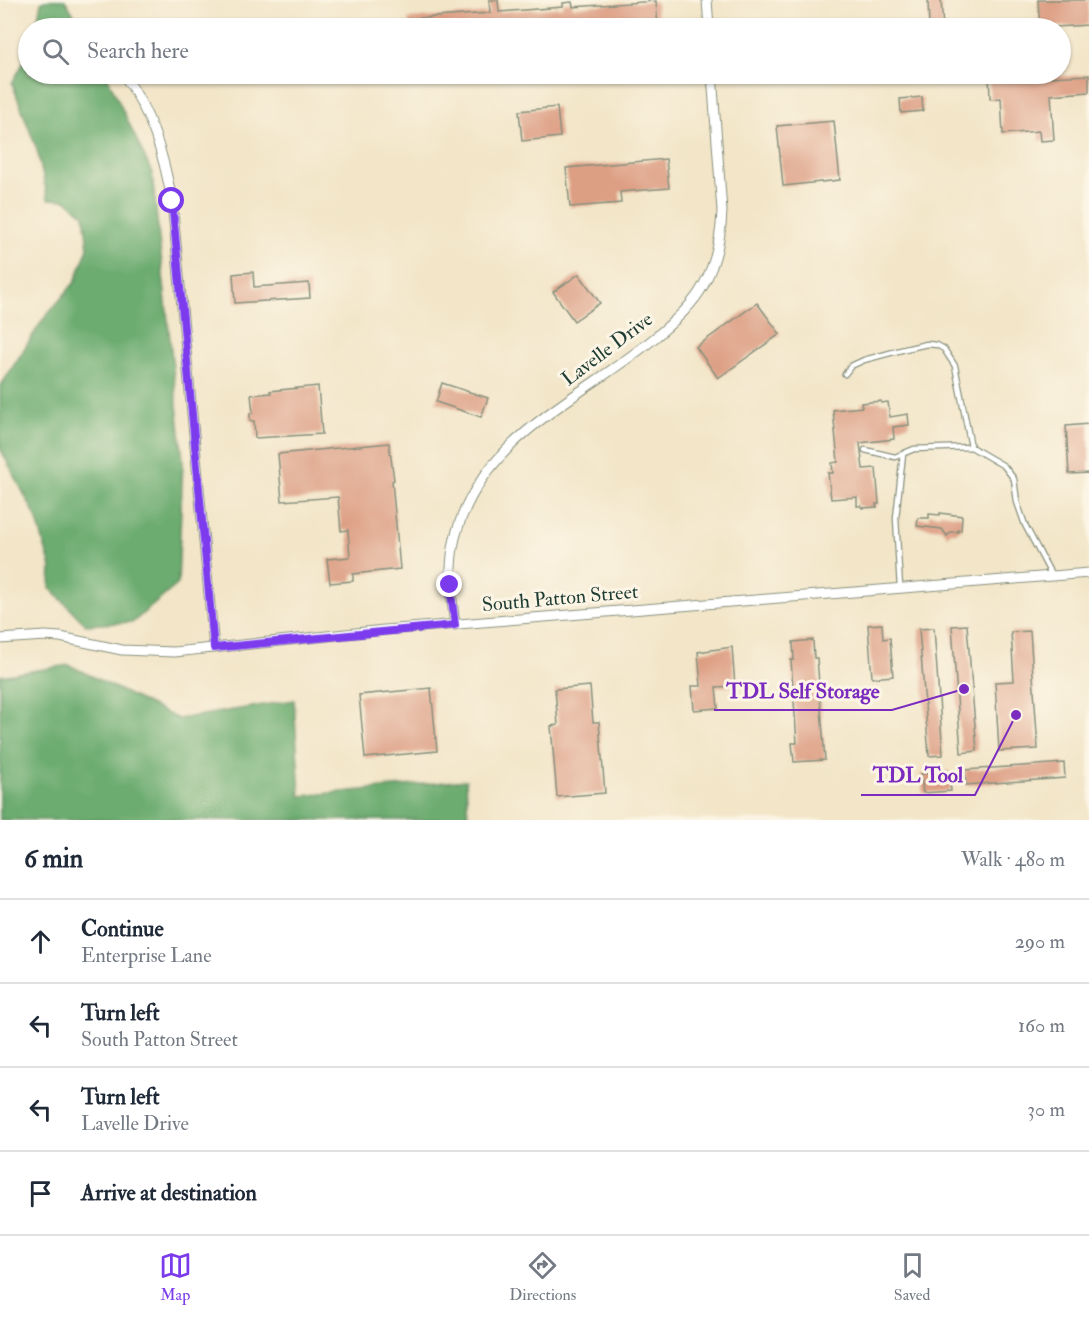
<!DOCTYPE html>
<meta charset="utf-8">
<style>
:root{--surface:#fff;--page:#f6f6f7;--text:#1f2937;--muted:#747a83;--line:#e0e1e3;--accent:#7c3aed}
body{margin:0;font-family:"IM FELL Double Pica",serif;background:var(--page);color:var(--text)}
.stop{position:absolute;width:18px;height:18px;margin:-14px;border:4px solid #7c3aed;border-radius:50%;background:#fff}
.stop.end{background:#7c3aed;border-color:#fff;box-shadow:0 2px 6px #0008}
.list{margin:0;padding:0;list-style:none}
h2{display:flex;justify-content:space-between;align-items:center;height:78px;margin:0;padding:0 24px;font-size:26px}
h2 small{font-size:20px;font-weight:400;color:var(--muted)}
.list li{display:grid;grid-template-columns:39px 1fr auto;gap:18px;align-items:center;box-sizing:border-box;height:84px;padding:0 24px;border-top:2px solid var(--line)}
.list b{display:block;font-size:22px;white-space:nowrap}
.list p{margin:0;font-size:20px;white-space:nowrap;color:var(--muted)}
.list em{font-size:20px;font-style:normal;color:var(--muted)}
.icon{flex:none;width:33px;height:33px;fill:none;stroke:currentColor;stroke-width:2;stroke-linecap:round;stroke-linejoin:round}
.map{position:relative;flex:none;width:1089px;height:820px;overflow:hidden}
.search{position:absolute;background:var(--surface);box-shadow:0 2px 4px #0004;left:18px;right:18px;top:18px;height:66px;display:flex;align-items:center;gap:15px;box-sizing:border-box;padding:0 21px;border-radius:33px;color:var(--muted);font-size:22px}
.sheet{height:414px;background:var(--surface)}
nav{display:flex;justify-content:space-around;align-items:center;box-sizing:border-box;height:84px;border-top:2px solid var(--line);background:var(--surface);font-size:16px;color:var(--muted)}
nav a{display:grid;justify-items:center;gap:3px}
nav .on{color:var(--accent)}
.map>svg:first-child{display:block}
</style>
<div class="map">
<svg width="1089" height="820" viewBox="0 0 1089 820">
<rect width="100%" height="100%" fill="#fcf5e5"/>
<filter id="ink" filterUnits="userSpaceOnUse"><feTurbulence type="fractalNoise" baseFrequency=".0167" numOctaves="2"/><feDisplacementMap in="SourceGraphic" scale="12" xChannelSelector="R" yChannelSelector="G"/><feConvolveMatrix kernelMatrix="1 2 1 2 8 2 1 2 1" color-interpolation-filters="sRGB"/></filter>
<filter id="wash" filterUnits="userSpaceOnUse"><feTurbulence type="fractalNoise" baseFrequency=".008" numOctaves="4" result="noise"/><feDisplacementMap in="SourceGraphic" scale="24" xChannelSelector="R" yChannelSelector="G"/><feGaussianBlur stdDeviation="1.35" result="paint"/><feColorMatrix in="noise" values="0 0 0 0 0 0 0 0 0 0 0 0 0 0 0 0 0 1.4 0 .05"/><feComposite in="paint" operator="in"/></filter>
<g filter="url(#wash)">
<rect width="100%" height="100%" fill="#f2e5c8"/>
<g fill="#6cac6f" stroke="#467452" stroke-width="1.5">
<path d="M 45,0 L 65,0 L 82,28 L 36,28 L 41,2 Z"/>
<path d="M 28,54 L 28,74 L 106,74 L 152,173 L 183,460 L 178,584 L 133,622 L 86,625 L 50,588 L 51,567 L 36,517 L 0,448 L 0,387 L 42,321 L 75,282 L 88,248 L 84,215 L 66,200 L 48,199 L 37,150 L 12,83 Z"/>
<path d="M 69,665 L 178,719 L 294,700 L 300,796 L 466,780 L 468,820 L 0,820 L 0,676 Z"/>
</g>
<g id="blocks">
<g fill="#dd9f84">
<path d="M 489,0 L 498,0 L 499,12 L 563,7 L 563,3 L 572,2 L 573,7 L 656,1 L 658,28 L 409,28 L 408,19 L 490,13 Z"/>
<path d="M 928,0 L 941,0 L 943,28 L 929,28 Z"/>
<path d="M 1038,0 L 1089,0 L 1088,25 L 1040,28 Z"/>
<path d="M 989,74 L 1050,74 L 1050,77 L 1089,75 L 1089,92 L 1051,95 L 1054,140 L 1040,141 L 1039,131 L 1003,134 L 1001,98 L 990,99 Z"/>
<path d="M 922,97 L 923,111 L 901,113 L 900,99 Z"/>
<path d="M 557,107 L 560,137 L 522,141 L 519,111 Z"/>
<path d="M 834,121 L 840,180 L 783,186 L 777,126 Z"/>
<path d="M 666,159 L 669,188 L 620,192 L 621,203 L 570,207 L 566,168 Z"/>
<path d="M 253,272 L 254,287 L 309,283 L 310,298 L 235,303 L 233,274 Z"/>
<path d="M 579,274 L 600,303 L 574,321 L 553,292 Z"/>
<path d="M 757,303 L 780,334 L 718,378 L 696,347 Z"/>
<path d="M 442,383 L 488,398 L 481,417 L 436,402 Z"/>
<path d="M 318,386 L 322,434 L 255,438 L 254,421 L 250,421 L 250,413 L 253,413 L 251,395 L 271,393 L 270,391 Z"/>
<path d="M 881,401 L 881,403 L 888,402 L 890,417 L 908,414 L 909,425 L 893,427 L 894,439 L 860,443 L 863,469 L 876,468 L 879,504 L 876,504 L 877,507 L 862,508 L 861,506 L 857,506 L 857,497 L 831,499 L 828,473 L 833,473 L 832,463 L 838,462 L 833,410 L 862,407 L 861,403 Z"/>
<path d="M 1089,424 L 1089,473 L 1069,474 L 1066,426 Z"/>
<path d="M 389,443 L 394,480 L 392,481 L 400,569 L 353,574 L 353,581 L 330,583 L 327,559 L 350,557 L 348,530 L 341,531 L 338,497 L 282,501 L 278,454 Z"/>
<path d="M 940,513 L 962,516 L 961,530 L 958,530 L 958,532 L 951,532 L 947,536 L 942,529 L 917,526 L 918,518 L 929,518 L 929,514 L 940,515 Z"/>
<path d="M 882,624 L 883,639 L 890,638 L 893,676 L 872,678 L 868,625 Z"/>
<path d="M 967,625 L 977,751 L 961,753 L 952,626 Z"/>
<path d="M 934,628 L 943,755 L 929,756 L 919,629 Z"/>
<path d="M 1030,631 L 1038,749 L 999,751 L 995,682 L 1014,681 L 1011,632 Z"/>
<path d="M 813,640 L 814,658 L 817,658 L 825,760 L 794,762 L 792,743 L 797,743 L 791,660 L 794,660 L 793,642 Z"/>
<path d="M 732,647 L 735,686 L 716,687 L 718,708 L 694,710 L 692,686 L 701,686 L 698,652 Z"/>
<path d="M 590,686 L 593,722 L 599,722 L 605,793 L 557,797 L 551,726 L 558,725 L 555,689 Z"/>
<path d="M 431,688 L 437,751 L 365,758 L 359,695 Z"/>
<path d="M 1064,763 L 1065,778 L 966,785 L 965,770 Z"/>
<path d="M 949,771 L 951,791 L 923,793 L 921,774 Z"/>
</g>
</g>
</g>
<g filter="url(#ink)">
<use href="#blocks" fill-opacity="0" stroke="#88917e" stroke-width="1.5"/>
<g fill="none" stroke-linecap="round" stroke-linejoin="round">
<g stroke="#88917e" stroke-width="7">
<g id="lane">
<path d="M 845,374 L 851,366 L 864,360 L 905,349 L 927,344 L 937,345 L 944,349 L 955,366 L 971,447"/>
<path d="M 865,450 L 895,457 L 914,449 L 971,447 L 1004,466 L 1014,479 L 1017,502 L 1025,525 L 1052,576"/>
<path d="M 900,588 L 896,518 L 903,454"/>
</g>
</g>
<g stroke="#88917e" stroke-width="11">
<g id="street">
<path d="M 707,0 L 709,28"/>
<path d="M 123,74 C 151,111 164,156 172,201 L 214,648"/>
<path d="M 455,625 C 451,596 448,567 455,538 C 481,436 583,398 657,336 C 674,321 692,306 703,286 C 716,263 721,238 722,211 L 712,74"/>
<path d="M 0,639 L 45,636 L 60,637 L 122,650 L 174,652 L 384,630 L 1089,573"/>
</g>
</g>
<use href="#lane" stroke="#fff" stroke-width="4.5"/>
<use href="#street" stroke="#fff" stroke-width="9"/>
</g>
</g>
<g fill="none" stroke-linecap="round" stroke-linejoin="round" filter="url(#ink)">
<path stroke="#7c3aed" stroke-width="8" d="M 172,201 L 214,648 L 455,625 L 450,585"/>
</g>
<g text-anchor="middle" dominant-baseline="central" stroke-width="6" stroke-linejoin="round" paint-order="stroke">
<g font-size="20" fill="#1f3d34" stroke="#fcf5e5">
<text transform="translate(607 349) rotate(-37)">Lavelle Drive</text>
<text transform="translate(560 598) rotate(-5)">South Patton Street</text>
</g>
</g>
<path fill="none" stroke="#7b2cbf" stroke-width="2" d="M964 689L892 710H714M1016 715L975 795H861"/>
<g fill="#7b2cbf" stroke="#fcf5e5" stroke-width="2">
<circle cx="964" cy="689" r="6"/>
<circle cx="1016" cy="715" r="6"/>
</g>
<g font-size="21" text-anchor="middle" font-weight="bold" fill="#7b2cbf" stroke="#fcf5e5" stroke-width="6" stroke-linejoin="round" paint-order="stroke">
<text x="803" y="698">TDL Self Storage</text>
<text x="918" y="782">TDL Tool</text>
</g>
</svg>
<div class="stop" style="left:172px;top:201px"></div>
<div class="stop end" style="left:450px;top:585px"></div>
<div class="search"><svg class="icon" aria-label="search" viewBox="0 0 24 24"><circle cx="10" cy="10" r="6"/><path d="M15 15l6 6"/></svg>Search here</div>
</div>
<section class="sheet">
<h2>6 min<small>Walk · 480 m</small></h2>
<ul class="list">
<li><svg class="icon" aria-label="ahead" viewBox="0 0 24 24"><path d="M12 20V5M6 11l6-6 6 6"/></svg><div><b>Continue</b><p>Enterprise Lane</p></div><em>290 m</em></li>
<li><svg class="icon" aria-label="left" viewBox="0 0 24 24"><path d="M17 20v-9H6M10 6l-5 5 5 5"/></svg><div><b>Turn left</b><p>South Patton Street</p></div><em>160 m</em></li>
<li><svg class="icon" aria-label="left" viewBox="0 0 24 24"><path d="M17 20v-9H6M10 6l-5 5 5 5"/></svg><div><b>Turn left</b><p>Lavelle Drive</p></div><em>30 m</em></li>
<li><svg class="icon" aria-label="arrive" viewBox="0 0 24 24"><path d="M6 21V4h12l-3 4 3 4H6"/></svg><div><b>Arrive at destination</b></div></li>
</ul>
</section>
<nav>
<a class="on"><svg class="icon" aria-label="map" viewBox="0 0 24 24"><path d="M3 6l6-2 6 2 6-2v14l-6 2-6-2-6 2zM9 4v14M15 6v14"/></svg>Map</a>
<a><svg class="icon" aria-label="directions" viewBox="0 0 24 24"><path d="M12 3l9 9-9 9-9-9zM9 14v-3h6M13 9l2 2-2 2"/></svg>Directions</a>
<a><svg class="icon" aria-label="saved" viewBox="0 0 24 24"><path d="M7 4h10v16l-5-4-5 4z"/></svg>Saved</a>
</nav>
